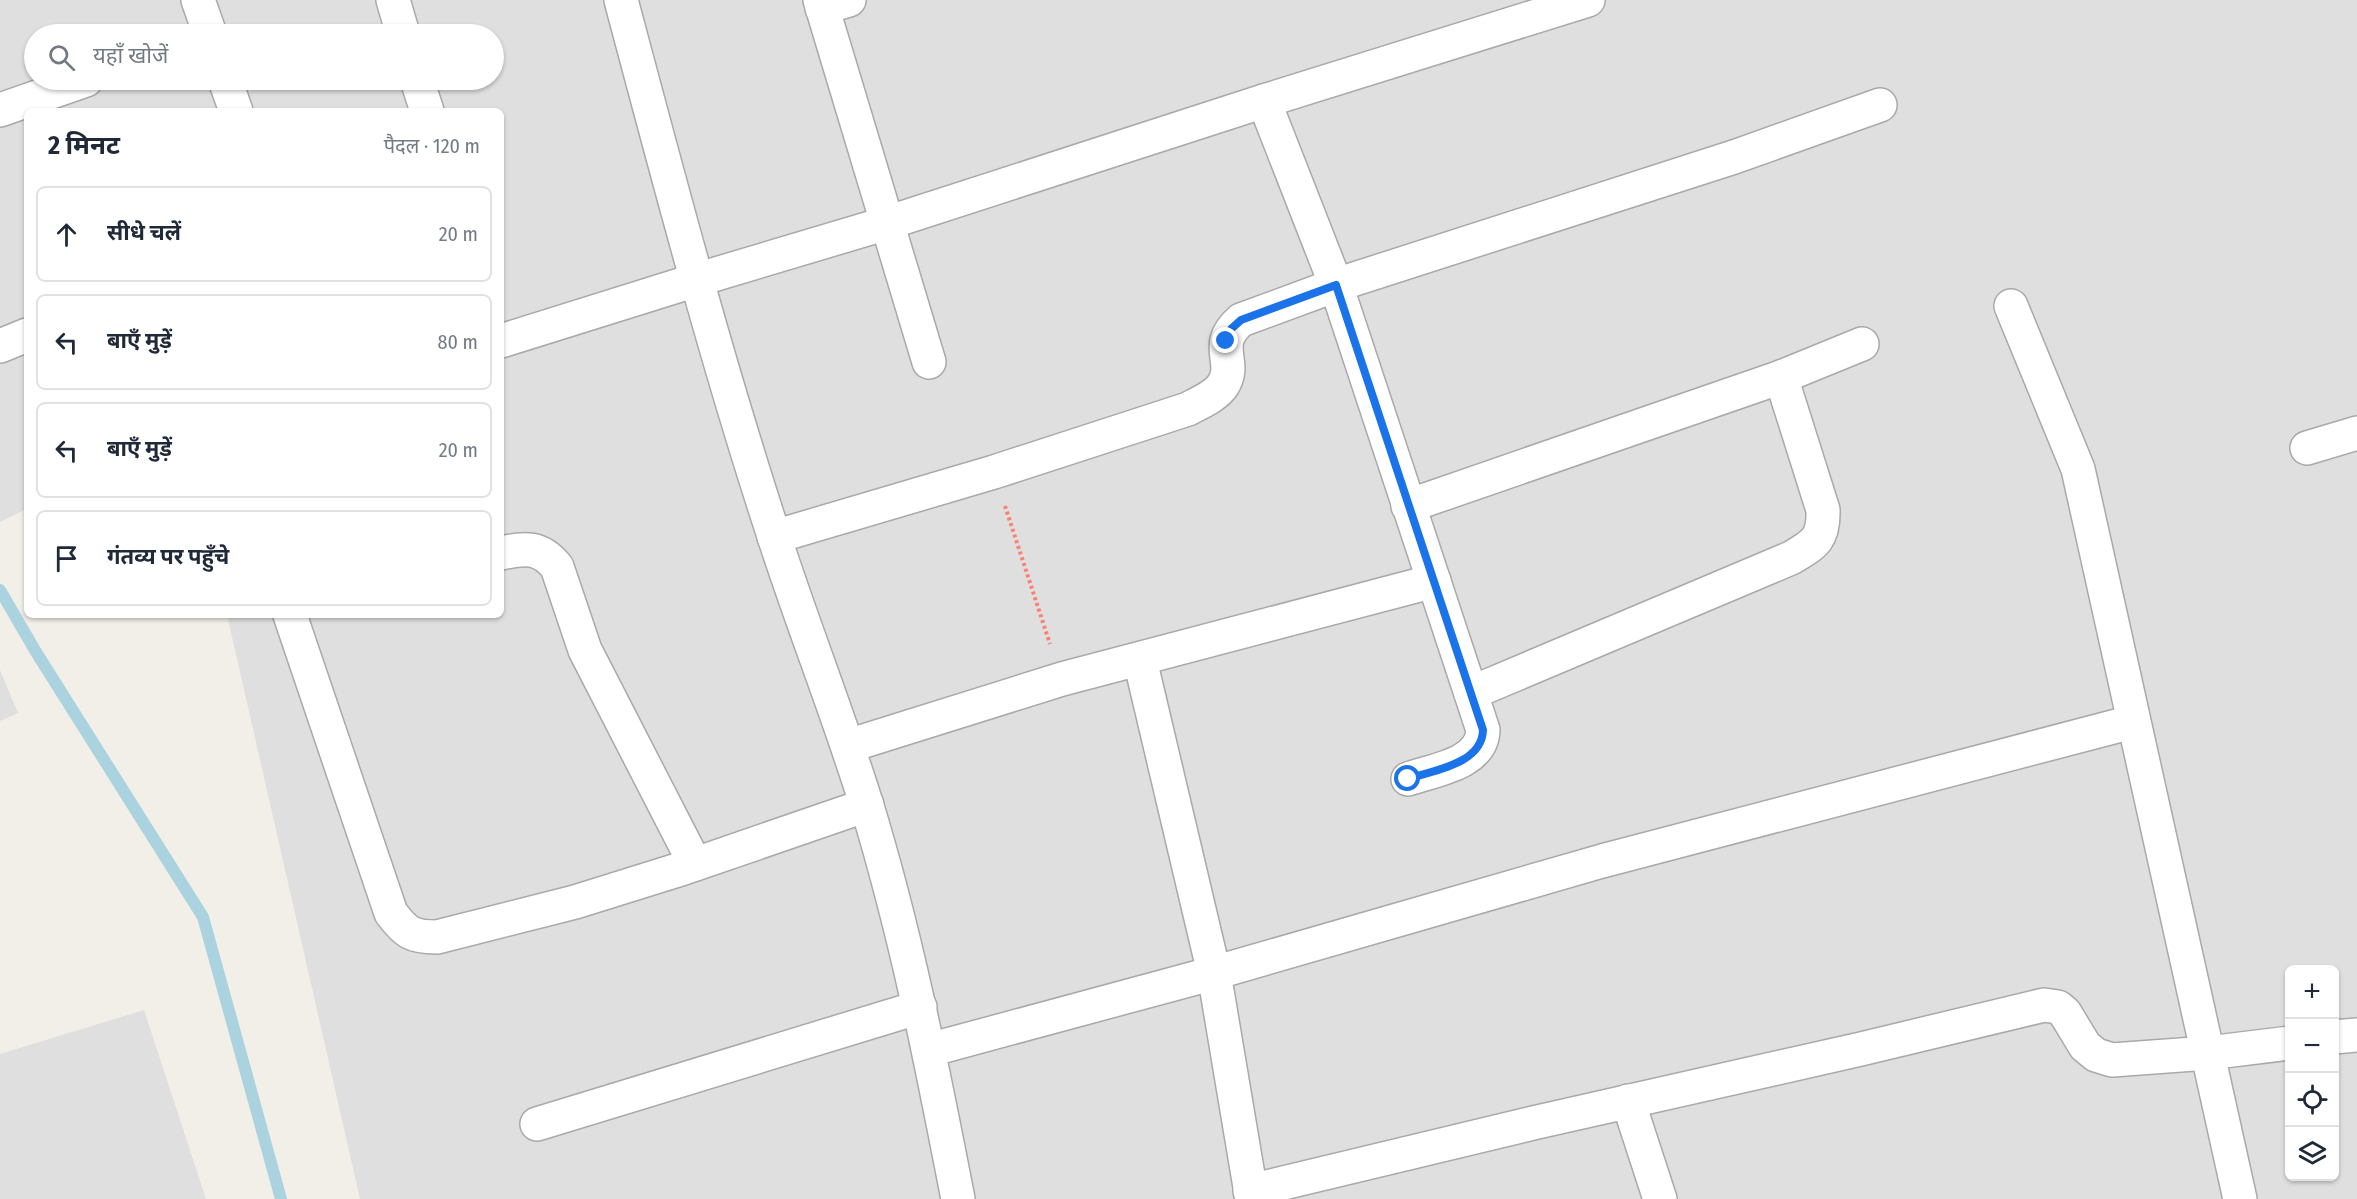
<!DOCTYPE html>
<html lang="hi">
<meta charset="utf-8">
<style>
:root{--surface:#fff;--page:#f6f6f7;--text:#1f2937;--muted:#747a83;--line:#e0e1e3}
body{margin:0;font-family:"Fira Sans Condensed","Noto Sans Devanagari",sans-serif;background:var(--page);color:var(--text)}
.controls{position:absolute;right:18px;bottom:18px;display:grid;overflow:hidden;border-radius:9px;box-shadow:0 2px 4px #0004}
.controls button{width:54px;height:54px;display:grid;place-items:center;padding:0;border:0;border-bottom:2px solid var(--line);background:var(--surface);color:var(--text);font:30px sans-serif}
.stop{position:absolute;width:18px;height:18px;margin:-14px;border:4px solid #1a73e8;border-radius:50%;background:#fff}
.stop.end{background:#1a73e8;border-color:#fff;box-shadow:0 2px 6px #0008}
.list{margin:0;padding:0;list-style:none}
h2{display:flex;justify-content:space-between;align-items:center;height:78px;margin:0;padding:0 24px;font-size:26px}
h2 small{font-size:20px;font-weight:400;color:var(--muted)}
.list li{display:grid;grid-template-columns:39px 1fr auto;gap:18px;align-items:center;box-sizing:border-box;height:96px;margin:0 12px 12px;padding:0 12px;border:2px solid var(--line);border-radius:9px}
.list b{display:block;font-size:22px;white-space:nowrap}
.list em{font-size:20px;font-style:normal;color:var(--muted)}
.icon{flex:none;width:33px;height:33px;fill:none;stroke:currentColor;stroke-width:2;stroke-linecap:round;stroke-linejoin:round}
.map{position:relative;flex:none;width:2357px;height:1199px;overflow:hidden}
.search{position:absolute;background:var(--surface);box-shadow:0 2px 4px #0004;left:24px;top:24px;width:480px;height:66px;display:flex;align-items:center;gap:15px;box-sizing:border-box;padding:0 21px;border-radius:33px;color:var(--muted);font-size:22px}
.panel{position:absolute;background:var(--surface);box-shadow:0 2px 4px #0004;left:24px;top:108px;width:480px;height:510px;border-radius:9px}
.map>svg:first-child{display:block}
</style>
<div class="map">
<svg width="2357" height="1199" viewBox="0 0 2357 1199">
<rect width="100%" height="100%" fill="#f2efe9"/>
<g fill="#e0dfdf" fill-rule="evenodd">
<path d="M 0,0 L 2357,0 L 2357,1199 L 360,1199 L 227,615 L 501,615 L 501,111 L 27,111 L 27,509 L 0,522 ZM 34,34 L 494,34 L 494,80 L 34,80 ZM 2290,970 L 2334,970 L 2334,1176 L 2290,1176 Z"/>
<path d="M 0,670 L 18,713 L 0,721 Z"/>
<path d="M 144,1010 L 206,1199 L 0,1199 L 0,1054 Z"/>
</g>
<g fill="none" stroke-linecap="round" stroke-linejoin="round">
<path stroke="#aad3df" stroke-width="12" d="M 0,590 L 36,652 L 203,917 L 281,1199"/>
<g stroke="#a9a9a9" stroke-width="36">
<g id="street">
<path d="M 198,0 L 210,34"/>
<path d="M 393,0 L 403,34"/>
<path d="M 621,0 C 669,180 716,359 774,536 C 803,626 838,713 866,803 C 906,933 932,1065 958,1199"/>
<path d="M 820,0 L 929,362"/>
<path d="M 822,8 L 849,0"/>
<path d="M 225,80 L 236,111"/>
<path d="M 417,80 L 427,111"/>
<path d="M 1264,101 L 1336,285 L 1483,730 C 1482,764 1434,770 1408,779"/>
<path d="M 0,110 L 86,80"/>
<path d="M 2011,306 L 2078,469 L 2240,1199"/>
<path d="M 501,341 L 696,280 L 887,223 L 1264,101 L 1588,0"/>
<path d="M 0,346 L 27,335"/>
<path d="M 2307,448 L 2357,433"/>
<path d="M 1408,506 L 1781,377 L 1862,344"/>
<path d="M 774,537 L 994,472 L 1188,409 C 1199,403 1216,396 1223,385 C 1238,361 1211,346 1241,320 L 1336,285 L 1734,157 L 1880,105"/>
<path d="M 501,553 C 526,548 540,546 557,567 L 585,650 L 695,864"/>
<path d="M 290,615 L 391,913 C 406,933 412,937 437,937 L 575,902 L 684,868 L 867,805"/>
<path d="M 1140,660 L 1214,973 L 1252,1199"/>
<path d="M 1471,693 L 1791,558 C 1815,544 1824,539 1823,510 L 1781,377"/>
<path d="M 848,746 L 1062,679 L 1434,581"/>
<path d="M 2334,1037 L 2357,1035"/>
<path d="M 929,1050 L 1214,973 L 1602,861 L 2132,722"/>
<path d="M 1628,1101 L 1660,1199"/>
<path d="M 537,1124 L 920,1007"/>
<path d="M 1250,1191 L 1533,1123 L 1861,1049 L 2044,1005 L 2058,1007 L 2065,1013 L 2085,1046 L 2096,1055 L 2112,1060 L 2208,1053 L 2290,1043"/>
</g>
</g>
<path stroke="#fa8072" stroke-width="4" stroke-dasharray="3 3" stroke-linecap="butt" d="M 1005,506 L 1050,644"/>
<use href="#street" stroke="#fff" stroke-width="33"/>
</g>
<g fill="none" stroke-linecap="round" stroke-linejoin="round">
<path stroke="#1a73e8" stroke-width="8" d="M 1226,341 L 1231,329 L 1241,320 L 1336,285 L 1483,730 C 1482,764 1434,770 1408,779"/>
</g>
</svg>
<div class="controls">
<button>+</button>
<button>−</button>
<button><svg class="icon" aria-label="locate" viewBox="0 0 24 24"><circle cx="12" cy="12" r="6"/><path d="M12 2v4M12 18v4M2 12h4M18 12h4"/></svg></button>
<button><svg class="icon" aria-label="layers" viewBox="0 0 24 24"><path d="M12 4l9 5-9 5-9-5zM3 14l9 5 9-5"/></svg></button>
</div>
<div class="stop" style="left:1408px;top:779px"></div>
<div class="stop end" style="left:1226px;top:341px"></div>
<div class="search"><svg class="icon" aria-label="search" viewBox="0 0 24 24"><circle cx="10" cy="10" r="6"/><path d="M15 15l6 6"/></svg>यहाँ खोजें</div>
<section class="panel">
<h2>2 मिनट<small>पैदल · 120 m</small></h2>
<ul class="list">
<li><svg class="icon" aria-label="ahead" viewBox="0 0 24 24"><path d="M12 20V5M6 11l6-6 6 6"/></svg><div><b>सीधे चलें</b></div><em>20 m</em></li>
<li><svg class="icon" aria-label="left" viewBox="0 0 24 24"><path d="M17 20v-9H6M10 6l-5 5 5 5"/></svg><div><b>बाएँ मुड़ें</b></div><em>80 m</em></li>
<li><svg class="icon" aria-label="left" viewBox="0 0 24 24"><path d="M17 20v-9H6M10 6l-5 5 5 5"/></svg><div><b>बाएँ मुड़ें</b></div><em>20 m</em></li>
<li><svg class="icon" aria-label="arrive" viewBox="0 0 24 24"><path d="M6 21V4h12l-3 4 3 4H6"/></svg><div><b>गंतव्य पर पहुँचे</b></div></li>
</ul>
</section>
</div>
